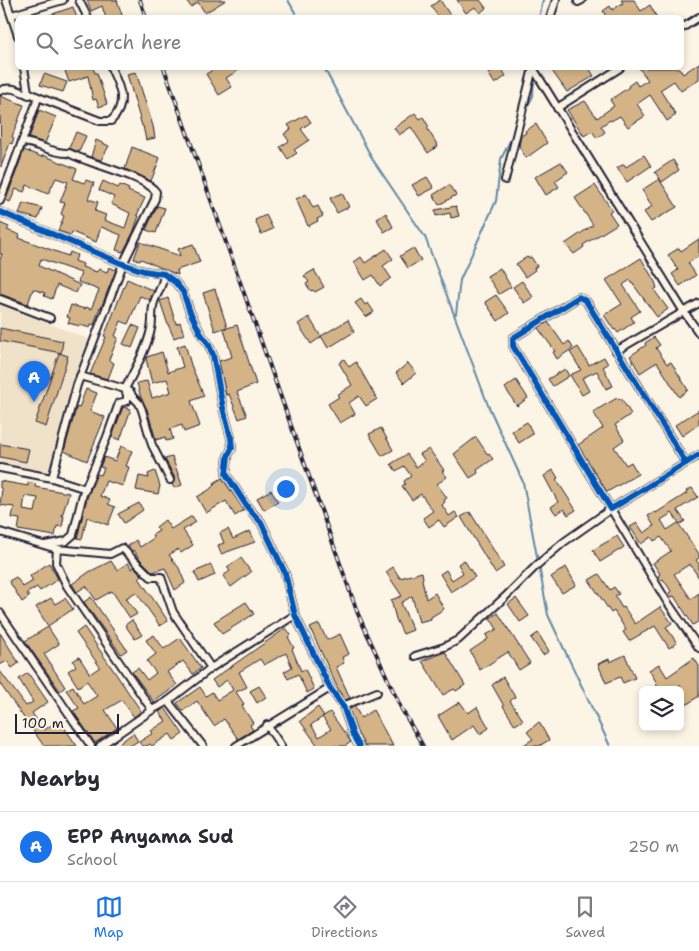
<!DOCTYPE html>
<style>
:root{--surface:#fff;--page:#f7f7f7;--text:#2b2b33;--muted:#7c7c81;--line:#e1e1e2;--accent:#1a73e8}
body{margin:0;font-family:"Shantell Sans",sans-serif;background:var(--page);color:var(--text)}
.controls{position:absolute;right:15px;bottom:15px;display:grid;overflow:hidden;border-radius:8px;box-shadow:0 2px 8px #0003}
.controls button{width:45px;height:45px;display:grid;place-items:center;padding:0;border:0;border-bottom:1px solid var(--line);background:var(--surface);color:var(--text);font:25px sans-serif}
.scale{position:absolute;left:15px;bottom:12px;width:104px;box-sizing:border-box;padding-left:5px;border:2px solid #22223b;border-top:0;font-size:14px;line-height:18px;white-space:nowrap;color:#22223b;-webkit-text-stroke:4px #fcf5e5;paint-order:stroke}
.you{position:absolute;left:285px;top:488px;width:18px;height:18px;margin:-12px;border:4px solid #fff;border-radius:50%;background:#1a73e8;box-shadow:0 0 0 8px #1a73e833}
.badge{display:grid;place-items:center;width:32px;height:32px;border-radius:50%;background:var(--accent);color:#fff;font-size:16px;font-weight:700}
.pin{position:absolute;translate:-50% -41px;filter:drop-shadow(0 1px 2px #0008)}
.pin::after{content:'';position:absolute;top:26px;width:18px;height:15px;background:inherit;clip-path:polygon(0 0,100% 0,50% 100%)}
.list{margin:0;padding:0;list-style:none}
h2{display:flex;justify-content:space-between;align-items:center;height:65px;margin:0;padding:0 20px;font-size:21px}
h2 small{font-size:16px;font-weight:400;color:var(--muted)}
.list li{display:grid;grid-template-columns:32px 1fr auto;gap:15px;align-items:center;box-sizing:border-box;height:70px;padding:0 20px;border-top:1px solid var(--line)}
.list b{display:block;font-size:19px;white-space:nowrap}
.list p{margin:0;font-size:16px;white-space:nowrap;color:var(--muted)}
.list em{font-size:16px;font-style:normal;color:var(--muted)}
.icon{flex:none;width:28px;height:28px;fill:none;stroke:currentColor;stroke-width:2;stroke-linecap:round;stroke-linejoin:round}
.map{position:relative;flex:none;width:699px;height:746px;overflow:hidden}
.search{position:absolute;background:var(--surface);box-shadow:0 2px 8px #0003;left:15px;right:15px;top:15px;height:55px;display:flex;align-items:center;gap:12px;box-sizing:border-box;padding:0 18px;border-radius:8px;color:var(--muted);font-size:19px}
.sheet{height:135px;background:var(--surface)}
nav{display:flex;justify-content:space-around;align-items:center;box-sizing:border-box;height:70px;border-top:1px solid var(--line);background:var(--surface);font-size:14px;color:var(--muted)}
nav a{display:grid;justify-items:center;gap:2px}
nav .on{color:var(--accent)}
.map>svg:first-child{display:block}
</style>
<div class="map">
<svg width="699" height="746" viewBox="0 0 699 746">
<rect width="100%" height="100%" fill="#fcf5e5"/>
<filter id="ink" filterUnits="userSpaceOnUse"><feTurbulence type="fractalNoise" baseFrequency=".02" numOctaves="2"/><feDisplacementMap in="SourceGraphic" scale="10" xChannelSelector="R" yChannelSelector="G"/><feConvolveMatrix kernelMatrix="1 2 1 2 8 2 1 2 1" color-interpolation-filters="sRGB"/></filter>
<g filter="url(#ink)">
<path fill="#f0e2c9" d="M 0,304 L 88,339 L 48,471 L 0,465 Z"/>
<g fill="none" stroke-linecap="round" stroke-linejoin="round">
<g stroke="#6089a5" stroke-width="2">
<path d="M 288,0 L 298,18"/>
<path d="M 539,18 L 543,0"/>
<path d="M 324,68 L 373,160 L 425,237 L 488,405 L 523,482 L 538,562"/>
<path d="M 525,111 L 533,96 L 534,75"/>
<path d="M 456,314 L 460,280 L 496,201 L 501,159 L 514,133"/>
<path d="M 539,566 L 548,615 L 610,746"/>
</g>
</g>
<g fill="#d4b487" stroke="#22223b" fill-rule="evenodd">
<path d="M 87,0 L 117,0 L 123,18 L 106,18 L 102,6 L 91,11 Z"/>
<path d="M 186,0 L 226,0 L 205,13 L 198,2 L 191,7 Z"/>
<path d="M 440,0 L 452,18 L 439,18 L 431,6 Z"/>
<path d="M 457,0 L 480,0 L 486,8 L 480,13 L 475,7 L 466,13 Z"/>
<path d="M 621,0 L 634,0 L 641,11 L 650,5 L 657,18 L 607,18 L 603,11 L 610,6 L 612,10 L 623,3 Z"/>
<path d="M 73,7 L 77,18 L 44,18 L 44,17 Z"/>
<path d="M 699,63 L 699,79 L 681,91 L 674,81 L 660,90 L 676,115 L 667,121 L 650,95 L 637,104 L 645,116 L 628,127 L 620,116 L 611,121 L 610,120 L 601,126 L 605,132 L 597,138 L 592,131 L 584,136 L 567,110 L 585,101 L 597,118 L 614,106 L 610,100 L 629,87 L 628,86 L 635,81 L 638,86 L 648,80 L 639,68 L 679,68 L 683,74 Z"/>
<path d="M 64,68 L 93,68 L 95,73 L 97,73 L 107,104 L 99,107 L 96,99 L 93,100 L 88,76 L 69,82 Z"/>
<path d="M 216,68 L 242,68 L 226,78 L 232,87 L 219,95 L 206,74 Z"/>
<path d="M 497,68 L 501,68 L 506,76 L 495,84 L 488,73 Z"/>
<path d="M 550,68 L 589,68 L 594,76 L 567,92 Z"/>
<path d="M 136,72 L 153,126 L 155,138 L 146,140 L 143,126 L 142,126 L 127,74 Z"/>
<path d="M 44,74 L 67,82 L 63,92 L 40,85 Z"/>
<path d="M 0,96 L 24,105 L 12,137 L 14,138 L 12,144 L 10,143 L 1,167 Z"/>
<path d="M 39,110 L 56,117 L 45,143 L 29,138 Z"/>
<path d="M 415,113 L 420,119 L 423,117 L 429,127 L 427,128 L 438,146 L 428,153 L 411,127 L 399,135 L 394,128 Z"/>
<path d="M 306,115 L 311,122 L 301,129 L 309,140 L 294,150 L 297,153 L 288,159 L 280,147 L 289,141 L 284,134 L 291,129 L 288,125 Z"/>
<path d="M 536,124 L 547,143 L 526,158 L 519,146 L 521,136 L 526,133 L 525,131 Z"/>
<path d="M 76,132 L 86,136 L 79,152 L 69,148 Z"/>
<path d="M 96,140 L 109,146 L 101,160 L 91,157 Z"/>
<path d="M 132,147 L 160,158 L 151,181 L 125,169 Z"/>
<path d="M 24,150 L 42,157 L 43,155 L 77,169 L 73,179 L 84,183 L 86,180 L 94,183 L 88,199 L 98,202 L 95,211 L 106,215 L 104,220 L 125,228 L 130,213 L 111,204 L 114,197 L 99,190 L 103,181 L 118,188 L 120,185 L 129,189 L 128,191 L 145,198 L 137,215 L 139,216 L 133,233 L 123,252 L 116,250 L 121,235 L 101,227 L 96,242 L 72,232 L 71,235 L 58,231 L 64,216 L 61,214 L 65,203 L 60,202 L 68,182 L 56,178 L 48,194 L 27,185 L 24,192 L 16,189 L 10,202 L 6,200 Z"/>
<path d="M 644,155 L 651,166 L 627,182 L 617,168 L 624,164 L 626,167 Z"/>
<path d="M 673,160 L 679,170 L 662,182 L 655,172 Z"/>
<path d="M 561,162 L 568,172 L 555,181 L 559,187 L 546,195 L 535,177 Z"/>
<path d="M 427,177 L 434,188 L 419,196 L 412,185 Z"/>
<path d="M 659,179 L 677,207 L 651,222 L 644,212 L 652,206 L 642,190 Z"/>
<path d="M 449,185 L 456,195 L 439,205 L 433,195 Z"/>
<path d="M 595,185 L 612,210 L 609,212 L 617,224 L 583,245 L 584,247 L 574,254 L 565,244 L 593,225 L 575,198 Z"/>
<path d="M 342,193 L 349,207 L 337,213 L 330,198 Z"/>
<path d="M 306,194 L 313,208 L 318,206 L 323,216 L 317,219 L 318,221 L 308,226 L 296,199 Z"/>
<path d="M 23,203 L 42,208 L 38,219 L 19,214 Z"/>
<path d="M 157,206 L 165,208 L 156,233 L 146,230 Z"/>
<path d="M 456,206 L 459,216 L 451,218 L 450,213 L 436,216 L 435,210 Z"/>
<path d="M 386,213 L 393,227 L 384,232 L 377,219 Z"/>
<path d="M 266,215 L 273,229 L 261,234 L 255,220 Z"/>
<path d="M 0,223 L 9,227 L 7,230 L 20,235 L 19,238 L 68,256 L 70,252 L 77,255 L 75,261 L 83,264 L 82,267 L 97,272 L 99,269 L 107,272 L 109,267 L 116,270 L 101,308 L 100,307 L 94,325 L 91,324 L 90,328 L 80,325 L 80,326 L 68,323 L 70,318 L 67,317 L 71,305 L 85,309 L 86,307 L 91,309 L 99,290 L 78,282 L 81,273 L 41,259 L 39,266 L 80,285 L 76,293 L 57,285 L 52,299 L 44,296 L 45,293 L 33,289 L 28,304 L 0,294 L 0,260 L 2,254 L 0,254 Z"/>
<path d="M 699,239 L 699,256 L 688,263 L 696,275 L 680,286 L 672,274 L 678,270 L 668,255 L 679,248 L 681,251 Z"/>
<path d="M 140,242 L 180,256 L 178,249 L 193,244 L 200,262 L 177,270 L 178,275 L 141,259 L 140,261 L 134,259 Z"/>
<path d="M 413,248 L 421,260 L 408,268 L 400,256 Z"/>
<path d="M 386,249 L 393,259 L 383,266 L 391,278 L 380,286 L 373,275 L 365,280 L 354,262 L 361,257 L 365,263 Z"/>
<path d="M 527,257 L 528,258 L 531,257 L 537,266 L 534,268 L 535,270 L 525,277 L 516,264 Z"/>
<path d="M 641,258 L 655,282 L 657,288 L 654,290 L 668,309 L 657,317 L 630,280 L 623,285 L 640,311 L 631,317 L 634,322 L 618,333 L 615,329 L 614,330 L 604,315 L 622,304 L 606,280 Z"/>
<path d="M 500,268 L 511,287 L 499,294 L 487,276 Z"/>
<path d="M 314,270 L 324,287 L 315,292 L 313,290 L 311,291 L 306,284 L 309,282 L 304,276 Z"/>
<path d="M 127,279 L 154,291 L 150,300 L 140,296 L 128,324 L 121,321 L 115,336 L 118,338 L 109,359 L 109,360 L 114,363 L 108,379 L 90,374 L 106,337 L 104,336 L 108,327 Z"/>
<path d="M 522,281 L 533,297 L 524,303 L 513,287 Z"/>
<path d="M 215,289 L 227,327 L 215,331 L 203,293 Z"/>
<path d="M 496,295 L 509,313 L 498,321 L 485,302 Z"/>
<path d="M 168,298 L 176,324 L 180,322 L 184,334 L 174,338 L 167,322 L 160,301 Z"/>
<path d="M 361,299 L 365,305 L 368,303 L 374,312 L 366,317 L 355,303 Z"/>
<path d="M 309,317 L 321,337 L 311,344 L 298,324 Z"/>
<path d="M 348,320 L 354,332 L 328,348 L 321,336 Z"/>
<path d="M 548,322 L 564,345 L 569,341 L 573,348 L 557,359 L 553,352 L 555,351 L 538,328 Z"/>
<path d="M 132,325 L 140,328 L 132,348 L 123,344 Z"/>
<path d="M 237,325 L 256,384 L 237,392 L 247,416 L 239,419 L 229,394 L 226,395 L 219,361 L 232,357 L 224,329 Z"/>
<path d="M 0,328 L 63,341 L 61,353 L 0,341 Z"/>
<path d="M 654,337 L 660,345 L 656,348 L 667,364 L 671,362 L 688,390 L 679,397 L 657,362 L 640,373 L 630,356 L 646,345 L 645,343 Z"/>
<path d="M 185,344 L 191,365 L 204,396 L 191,401 L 200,426 L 184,432 L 182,425 L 170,429 L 173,439 L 166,441 L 165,437 L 156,440 L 147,409 L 141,398 L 137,383 L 147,381 L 152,398 L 171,392 L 167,379 L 152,383 L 146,359 L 147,357 L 162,352 L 168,372 L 183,367 L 177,347 Z"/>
<path d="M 578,347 L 589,365 L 604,357 L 608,364 L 603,367 L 613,386 L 606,389 L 597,371 L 582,378 L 589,391 L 582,395 L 570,375 L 581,370 L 570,352 Z"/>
<path d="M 59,353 L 68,356 L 46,427 L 35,423 Z"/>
<path d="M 344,359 L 349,367 L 356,362 L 377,399 L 366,406 L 359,396 L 349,403 L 355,414 L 340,423 L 328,404 L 339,397 L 337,395 L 352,385 L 339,363 Z"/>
<path d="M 408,363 L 416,373 L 404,383 L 396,373 Z"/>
<path d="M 565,369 L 569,376 L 553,386 L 548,379 Z"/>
<path d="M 516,380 L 528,398 L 517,406 L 505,388 Z"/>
<path d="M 86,389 L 97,393 L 90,411 L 105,417 L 87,461 L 64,451 L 76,409 L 77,407 L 79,408 Z"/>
<path d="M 617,398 L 619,400 L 621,398 L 631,414 L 615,425 L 624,440 L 614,447 L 626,465 L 631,462 L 638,474 L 607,492 L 578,445 L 603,428 L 593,412 Z"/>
<path d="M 123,407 L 131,409 L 120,440 L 112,437 Z"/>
<path d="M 699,410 L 699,424 L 682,436 L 675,425 Z"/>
<path d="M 527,422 L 533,434 L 519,443 L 512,431 Z"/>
<path d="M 381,428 L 393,450 L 382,456 L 369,434 Z"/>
<path d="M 476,437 L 488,455 L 489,454 L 493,459 L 477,470 L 478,473 L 470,478 L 454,454 Z"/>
<path d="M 0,444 L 29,449 L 26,462 L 0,457 Z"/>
<path d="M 121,446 L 132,451 L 126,466 L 129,467 L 123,486 L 106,481 L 100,496 L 110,500 L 108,504 L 115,507 L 108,525 L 87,517 L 82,539 L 77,538 L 87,498 L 97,474 L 101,475 L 104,468 L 100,467 L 104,457 L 115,461 Z"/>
<path d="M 429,449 L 444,470 L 442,471 L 447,477 L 437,484 L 447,498 L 444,500 L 445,502 L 442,505 L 449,516 L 455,512 L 459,517 L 444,527 L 439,520 L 429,527 L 423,518 L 433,511 L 421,494 L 412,500 L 402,486 L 405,484 L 404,481 L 411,476 L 404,466 L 396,471 L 391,464 L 407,454 L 416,467 L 425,461 L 420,454 Z"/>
<path d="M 172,457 L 182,485 L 174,488 L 172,484 L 174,482 L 175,478 L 165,459 Z"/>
<path d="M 553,470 L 558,478 L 556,479 L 576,510 L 568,515 L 564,509 L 556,514 L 551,507 L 558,502 L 544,476 Z"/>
<path d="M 155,471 L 160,486 L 158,494 L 136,490 L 139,476 L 149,478 L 148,474 Z"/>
<path d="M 222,478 L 244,510 L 235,516 L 226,501 L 206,513 L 197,497 L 209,490 L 215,484 L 214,483 Z"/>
<path d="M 0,481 L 28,486 L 28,482 L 36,484 L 35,487 L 69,493 L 62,516 L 64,516 L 62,527 L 57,526 L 55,536 L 18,530 L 20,519 L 12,518 L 14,507 L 0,505 L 2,489 L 0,488 ZM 25,496 L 38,498 L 35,512 L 23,510 Z"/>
<path d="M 692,488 L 698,497 L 677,510 L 685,521 L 680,524 L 672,513 L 661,520 L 667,530 L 678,523 L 699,554 L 699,558 L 696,560 L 699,564 L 699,578 L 690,564 L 674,574 L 691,599 L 699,593 L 699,621 L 693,625 L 674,596 L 672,597 L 669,593 L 671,591 L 663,579 L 661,580 L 658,576 L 660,574 L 653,563 L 671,551 L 661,537 L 654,541 L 651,537 L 641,544 L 630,527 L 637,523 L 644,533 L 654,526 L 648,516 L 655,512 L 656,513 L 687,493 L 686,491 Z"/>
<path d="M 271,490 L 278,502 L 264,510 L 257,498 Z"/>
<path d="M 139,503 L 143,510 L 124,523 L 118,514 Z"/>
<path d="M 470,512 L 504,567 L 495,573 L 461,517 Z"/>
<path d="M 192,516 L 196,522 L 183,530 L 193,545 L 181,553 L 178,549 L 169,555 L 179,568 L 185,583 L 175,590 L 165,568 L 153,572 L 140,559 L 134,550 L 132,551 L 128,546 L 136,540 L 140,547 L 154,538 L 152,535 L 159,531 L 156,527 L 165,520 L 171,529 Z"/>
<path d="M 228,529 L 233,539 L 250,531 L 255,542 L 221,554 L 218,545 L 224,543 L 220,533 Z"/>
<path d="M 617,536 L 624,547 L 600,562 L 593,550 Z"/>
<path d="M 241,558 L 251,572 L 231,587 L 223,576 L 230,571 L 227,567 Z"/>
<path d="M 464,560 L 475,577 L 451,592 L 440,574 L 446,570 L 452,580 L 463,573 L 458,564 Z"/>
<path d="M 111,561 L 117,570 L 128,563 L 132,569 L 134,567 L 142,575 L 139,578 L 168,621 L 160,626 L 136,592 L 126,598 L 137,614 L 130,618 L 112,591 L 96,600 L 86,586 L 77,592 L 72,584 L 89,572 Z"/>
<path d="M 49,563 L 58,579 L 40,591 L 37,587 L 27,593 L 29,597 L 22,602 L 9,581 L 16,577 L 23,587 L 33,581 L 30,576 Z"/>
<path d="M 211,565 L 215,575 L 199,582 L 194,572 Z"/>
<path d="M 393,567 L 400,578 L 422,572 L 423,578 L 422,579 L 426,599 L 435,593 L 444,609 L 431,617 L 431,619 L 419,622 L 412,596 L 401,603 L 413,630 L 403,634 L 396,619 L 391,600 L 402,596 L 386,572 Z"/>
<path d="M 566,567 L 576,585 L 562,593 L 551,577 Z"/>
<path d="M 599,574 L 610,590 L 614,587 L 619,594 L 615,596 L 622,608 L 624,607 L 635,624 L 660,607 L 672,623 L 666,627 L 677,643 L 669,648 L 655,626 L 629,641 L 623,632 L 626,630 L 614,611 L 611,613 L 589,580 Z"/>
<path d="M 91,597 L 127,650 L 121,654 L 84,602 Z"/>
<path d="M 51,598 L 55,604 L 65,598 L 73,609 L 48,626 L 36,607 Z"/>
<path d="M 516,598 L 529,616 L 520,622 L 508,604 Z"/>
<path d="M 246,602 L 254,614 L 222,634 L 214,622 Z"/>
<path d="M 498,613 L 530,663 L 519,670 L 508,652 L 480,670 L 470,651 L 488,639 L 486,635 L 497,629 L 490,618 Z"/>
<path d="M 132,620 L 142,635 L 135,639 L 125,625 Z"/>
<path d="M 319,624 L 327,640 L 340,634 L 349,654 L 342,657 L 344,663 L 336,667 L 350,698 L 345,700 L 339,691 L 310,628 Z"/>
<path d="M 48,627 L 59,644 L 44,654 L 65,687 L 60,691 L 25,641 Z"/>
<path d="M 84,627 L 141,711 L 134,717 L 122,700 L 105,710 L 117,728 L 95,743 L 73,711 L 79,708 L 66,690 L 73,686 L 84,704 L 97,696 L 87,681 L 78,687 L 68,671 L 76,666 L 73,661 L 79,657 L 90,674 L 100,667 L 76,633 Z"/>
<path d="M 286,628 L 291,635 L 288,637 L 294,648 L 292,649 L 301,671 L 305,669 L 314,689 L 307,693 L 298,674 L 288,679 L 284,672 L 292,667 L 286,653 L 264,665 L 260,659 L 239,672 L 247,687 L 236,692 L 244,704 L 242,706 L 253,723 L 250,725 L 253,730 L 238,739 L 224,719 L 214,726 L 197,701 L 183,711 L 177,703 L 200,687 L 206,696 L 212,692 L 217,700 L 233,690 L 227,680 L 217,687 L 212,680 Z"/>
<path d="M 0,633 L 19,663 L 12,668 L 7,661 L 0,665 Z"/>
<path d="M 538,633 L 549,651 L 543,655 L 531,638 Z"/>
<path d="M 154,635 L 164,649 L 180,638 L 201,668 L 193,674 L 183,661 L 167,672 L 177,685 L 154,702 L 132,672 L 138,668 L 147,680 L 156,673 L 147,661 L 156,654 L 146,640 Z"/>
<path d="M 445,652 L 465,685 L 456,691 L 454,689 L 443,695 L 422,661 Z"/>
<path d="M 625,655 L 635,678 L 623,683 L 620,677 L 606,683 L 598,664 L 609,659 L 610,662 Z"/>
<path d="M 694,658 L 699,666 L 699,696 L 686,705 L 680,695 L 680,685 L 673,690 L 659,690 L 656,684 L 657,683 L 649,670 L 659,664 L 667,677 Z"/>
<path d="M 0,671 L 26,706 L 33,702 L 19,679 L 28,673 L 48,702 L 32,713 L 44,730 L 59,720 L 77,746 L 44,746 L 0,684 Z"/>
<path d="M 503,677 L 515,697 L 510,701 L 523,720 L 515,725 L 503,706 L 504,706 L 492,685 Z"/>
<path d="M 259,686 L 266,697 L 257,703 L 250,691 Z"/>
<path d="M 460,702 L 468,713 L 477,707 L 489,728 L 480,734 L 474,725 L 452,740 L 438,716 Z"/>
<path d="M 318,707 L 324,716 L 311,725 L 319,737 L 331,729 L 322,717 L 330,712 L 351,742 L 345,746 L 318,746 L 300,721 Z"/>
<path d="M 355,707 L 361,718 L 373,710 L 393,746 L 365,746 L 357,732 L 349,709 Z"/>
<path d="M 165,708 L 183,734 L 174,740 L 170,734 L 152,746 L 150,744 L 147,746 L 142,746 L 139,742 L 153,733 L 151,731 L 166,721 L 159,712 Z"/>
<path d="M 539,722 L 549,740 L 539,746 L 522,746 L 533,739 L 527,732 Z"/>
<path d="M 133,733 L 138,741 L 130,746 L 116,746 Z"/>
</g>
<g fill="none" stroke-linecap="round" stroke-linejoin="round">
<g stroke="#22223b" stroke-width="10">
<g id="minor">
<path d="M 6,0 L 18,36"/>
<path d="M 79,0 L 88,18"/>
<path d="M 578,2 L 582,0"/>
<path d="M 12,15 L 63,0"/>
<path d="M 550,18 L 556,0"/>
<path d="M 682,28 L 699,17"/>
<path d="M 533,68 L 684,312 L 699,333"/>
<path d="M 0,91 C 9,85 20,91 29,95"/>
<path d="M 38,97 L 100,121 L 111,121 C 129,103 119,86 111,68"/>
<path d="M 557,108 L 620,68"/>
<path d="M 22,142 C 39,143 52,154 69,153 C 89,164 145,176 156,192 L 155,199 L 123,264 L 77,385 L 52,478"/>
<path d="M 505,180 L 533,68"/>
<path d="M 0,201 L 36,104 L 38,97 L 28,92 L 24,68"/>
<path d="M 0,212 L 123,264 L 144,271 L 164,274 L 175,282 L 183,292 L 190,312 L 201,334 L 208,343 L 213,355 L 223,408 L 231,438 L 232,448 L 228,456 L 226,474 L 248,508 L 261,522 L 285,573 L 295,615 L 330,688 L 343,706 L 353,735 L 359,746"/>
<path d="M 0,299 L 50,318"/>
<path d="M 616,351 L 699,303"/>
<path d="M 80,376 L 125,389 L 131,393 L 132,396 L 139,403 L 142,410 L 152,445 L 170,480"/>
<path d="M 686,463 L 586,301 L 579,297 L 513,338 L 513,346 L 611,509 L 699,455"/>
<path d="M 0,468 L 52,478 L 86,489"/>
<path d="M 0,532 L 57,549 L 56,563 L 67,586 L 152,710"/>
<path d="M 45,545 L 66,541 L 73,535 L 83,494 L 107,437 L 119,403 L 127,401 L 127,395 L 125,389 C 134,371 147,349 151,329 C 153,320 151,312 154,302 C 158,291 163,286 164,274"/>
<path d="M 57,549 L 110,554 L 122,548 L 151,577 L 161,577 L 173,612 L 211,668"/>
<path d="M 0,613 L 91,746"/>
<path d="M 415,656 L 444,647 L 458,640 L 505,597 L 537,565 L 564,542 L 611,509 L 666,600 L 699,648"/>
<path d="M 168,701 L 203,746"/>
<path d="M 343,706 L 377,692"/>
<path d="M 267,725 L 281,746"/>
<path d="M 100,746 L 152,710 L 168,701 L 211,668 L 295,615"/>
<path d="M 236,746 L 330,688"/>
</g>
</g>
<use href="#minor" stroke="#fcf5e5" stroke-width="6"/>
<g stroke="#22223b" stroke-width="4">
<g id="rail">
<path d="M 140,0 L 146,18"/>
<path d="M 164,68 L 358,614 L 401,708 L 423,746"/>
</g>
</g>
<use href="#rail" stroke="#fcf5e5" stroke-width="2" stroke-dasharray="5.5" stroke-linecap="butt"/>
<g stroke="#fcf5e5" stroke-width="9">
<g id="cycleway">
<path d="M 0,212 L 123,264 L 144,271 L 164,274 L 175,282 L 183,292 L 190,312 L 201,334 L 208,343 L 213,355 L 223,408 L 231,438 L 232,448 L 228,456 L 226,474 L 248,508 L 261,522 L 285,573 L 295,615 L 330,688 L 343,706 L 353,735 L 359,746"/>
<path d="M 686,463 L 586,301 L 579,297 L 513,338 L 513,346 L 611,509 L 699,455"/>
</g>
</g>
<use href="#cycleway" stroke="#0057b8" stroke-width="6"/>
</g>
</g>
</svg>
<div class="controls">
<button><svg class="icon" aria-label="layers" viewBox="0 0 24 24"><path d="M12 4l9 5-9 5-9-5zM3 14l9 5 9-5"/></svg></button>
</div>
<div class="scale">100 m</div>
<div class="you"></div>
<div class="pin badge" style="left:34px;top:402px">A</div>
<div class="search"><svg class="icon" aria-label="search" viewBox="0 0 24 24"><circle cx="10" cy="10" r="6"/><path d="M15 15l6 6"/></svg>Search here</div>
</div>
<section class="sheet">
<h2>Nearby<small></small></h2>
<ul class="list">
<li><span class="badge">A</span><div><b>EPP Anyama Sud</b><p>School</p></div><em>250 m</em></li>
</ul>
</section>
<nav>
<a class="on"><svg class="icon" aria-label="map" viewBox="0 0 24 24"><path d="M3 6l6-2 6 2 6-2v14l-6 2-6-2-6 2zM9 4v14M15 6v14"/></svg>Map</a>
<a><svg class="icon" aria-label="directions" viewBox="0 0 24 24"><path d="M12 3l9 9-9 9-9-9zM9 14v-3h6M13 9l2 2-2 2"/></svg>Directions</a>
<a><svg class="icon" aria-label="saved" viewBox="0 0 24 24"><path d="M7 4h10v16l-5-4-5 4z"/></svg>Saved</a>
</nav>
